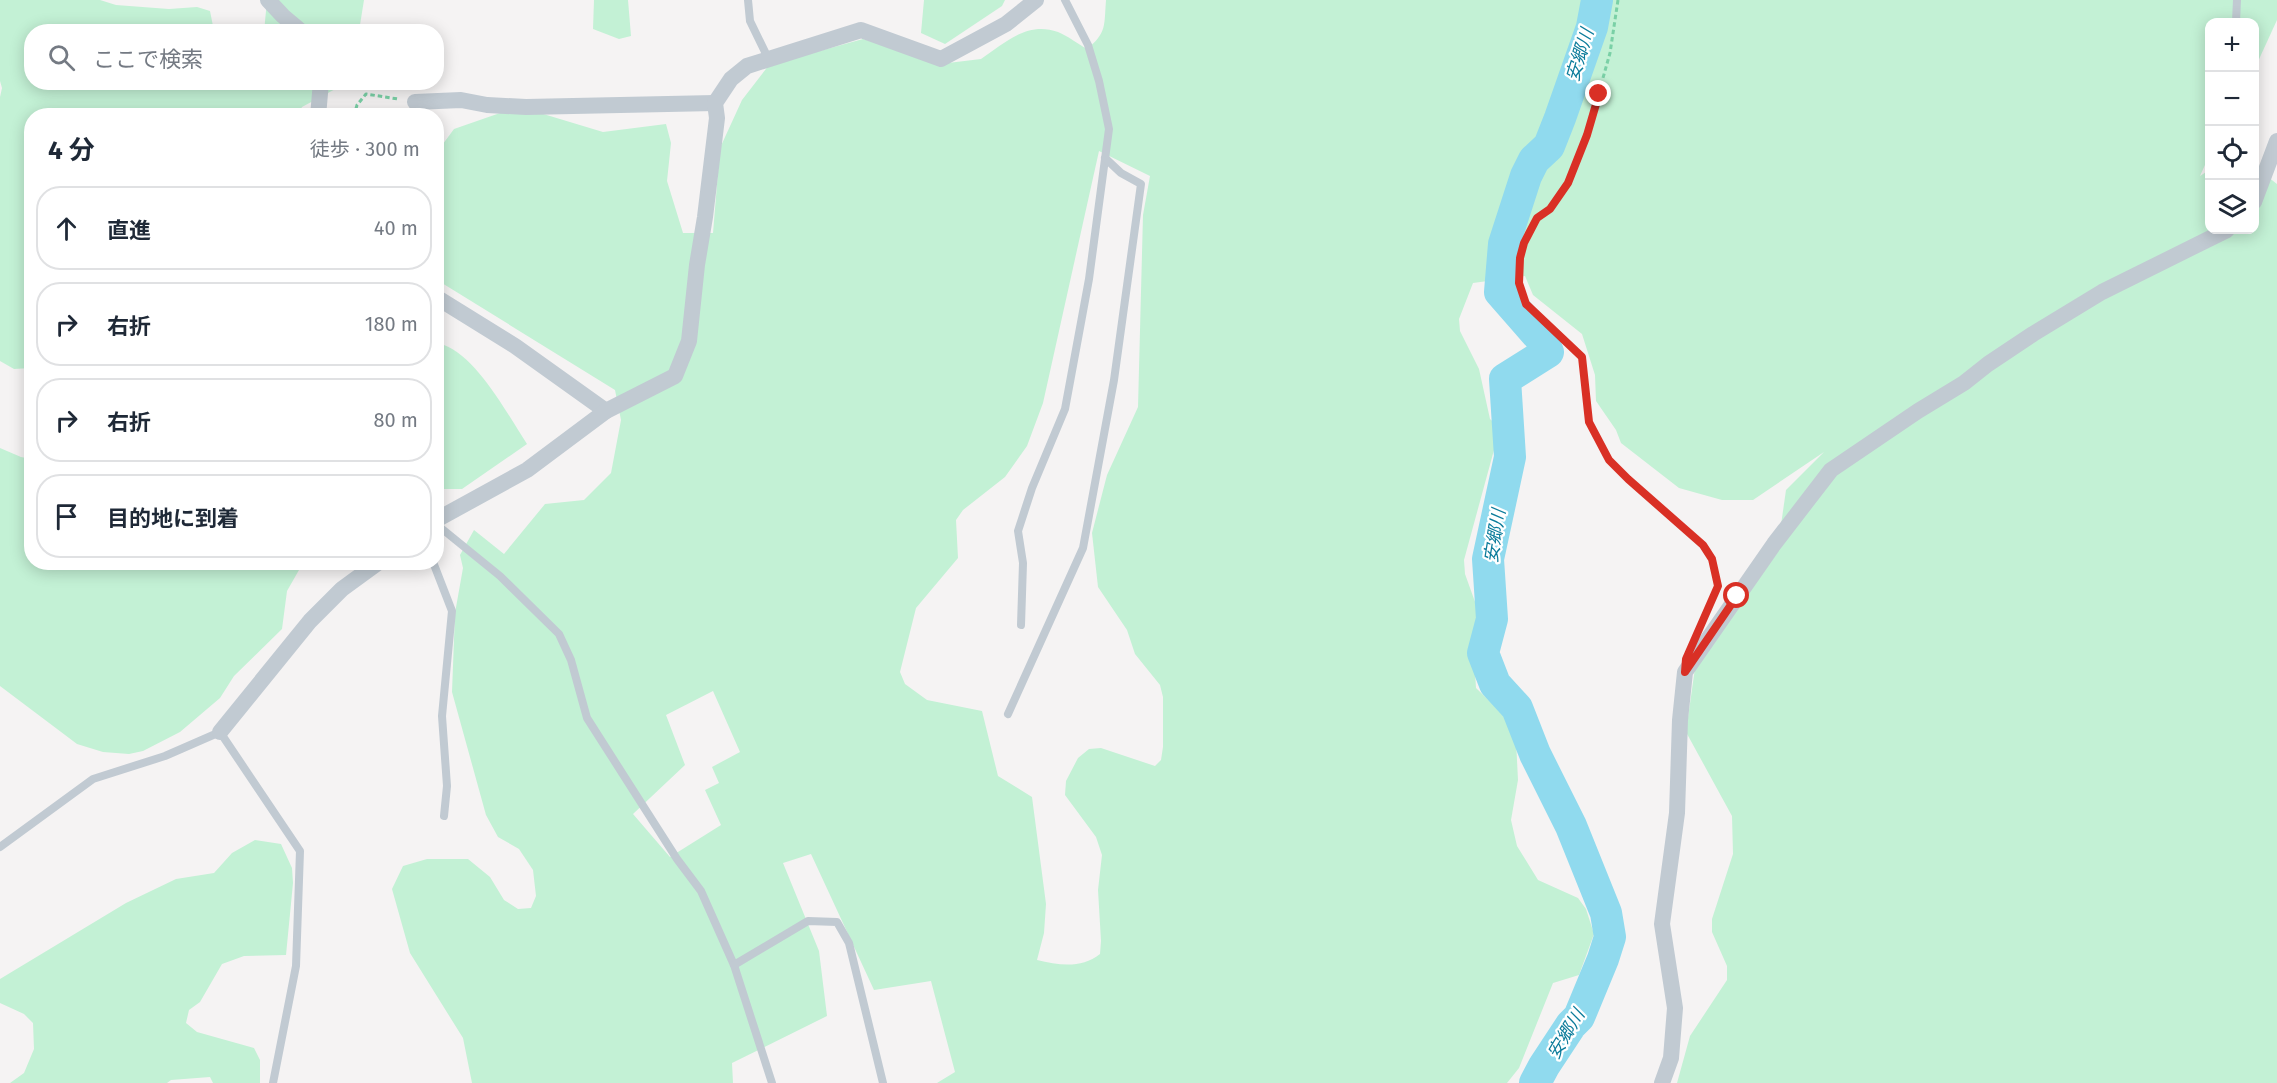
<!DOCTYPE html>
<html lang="ja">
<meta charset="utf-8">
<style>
:root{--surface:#fff;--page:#f6f6f7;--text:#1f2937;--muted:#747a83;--line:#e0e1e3}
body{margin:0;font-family:"Fira Sans","Noto Sans JP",sans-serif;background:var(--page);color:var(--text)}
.controls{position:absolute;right:18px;top:18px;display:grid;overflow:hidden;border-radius:12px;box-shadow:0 3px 15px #0003}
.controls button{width:54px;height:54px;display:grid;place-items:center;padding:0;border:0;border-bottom:2px solid var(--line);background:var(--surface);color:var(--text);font:30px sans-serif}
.stop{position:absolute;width:18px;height:18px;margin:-14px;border:4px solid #d93025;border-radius:50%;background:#fff}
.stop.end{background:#d93025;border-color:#fff;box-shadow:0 2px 6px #0008}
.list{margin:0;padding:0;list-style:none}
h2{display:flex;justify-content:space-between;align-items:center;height:78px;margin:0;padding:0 24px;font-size:26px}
h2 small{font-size:20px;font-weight:400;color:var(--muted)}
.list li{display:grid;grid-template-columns:39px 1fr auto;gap:18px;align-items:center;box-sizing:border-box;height:84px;margin:0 12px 12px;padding:0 12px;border:2px solid var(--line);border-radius:24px}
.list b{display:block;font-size:22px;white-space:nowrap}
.list em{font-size:20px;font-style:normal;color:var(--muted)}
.icon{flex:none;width:33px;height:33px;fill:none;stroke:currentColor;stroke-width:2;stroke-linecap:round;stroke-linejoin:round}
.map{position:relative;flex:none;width:2277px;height:1083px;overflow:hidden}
.search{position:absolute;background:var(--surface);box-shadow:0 3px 15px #0003;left:24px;top:24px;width:420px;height:66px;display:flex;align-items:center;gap:15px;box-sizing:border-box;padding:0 21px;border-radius:24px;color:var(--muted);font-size:22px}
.panel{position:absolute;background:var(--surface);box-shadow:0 3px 15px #0003;left:24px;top:108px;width:420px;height:462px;border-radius:24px}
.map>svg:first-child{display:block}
</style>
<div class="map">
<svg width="2277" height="1083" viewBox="0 0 2277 1083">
<rect width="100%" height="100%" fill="#f5f3f3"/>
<g fill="#c3f1d5" fill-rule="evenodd">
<path d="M 0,0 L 100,0 L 116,5 L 169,9 L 197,7 L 210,11 L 214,31 L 32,32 L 32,82 L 340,83 L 339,87 L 302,107 L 298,115 L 32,116 L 31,368 L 14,369 L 0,361 L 0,97 L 2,88 L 0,81 Z"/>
<path d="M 267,0 L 364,0 L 359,31 L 264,32 Z"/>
<path d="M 594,0 L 628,0 L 631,36 L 619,39 L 593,29 Z"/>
<path d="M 924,0 L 1005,0 L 1002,6 L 945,44 L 921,33 Z"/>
<path d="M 1106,0 L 2277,0 L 2277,20 L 2255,68 L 2254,22 L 2210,22 L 2209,156 L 2200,176 L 2209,170 L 2210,230 L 2254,230 L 2255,167 L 2277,184 L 2277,1083 L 1677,1083 L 1690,1036 L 1727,980 L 1727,966 L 1712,932 L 1712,919 L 1733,854 L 1732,816 L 1686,732 L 1695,668 L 1777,553 L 1786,490 L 1824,452 L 1753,500 L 1722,500 L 1679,488 L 1621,443 L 1616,430 L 1596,401 L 1595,375 L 1582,334 L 1533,295 L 1525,276 L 1473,283 L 1459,319 L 1460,331 L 1479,369 L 1490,419 L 1500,428 L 1464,560 L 1465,574 L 1479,613 L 1473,638 L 1476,688 L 1505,716 L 1516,740 L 1518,780 L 1511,820 L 1517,846 L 1538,880 L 1578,898 L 1586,909 L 1594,934 L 1579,975 L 1553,983 L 1519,1068 L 1507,1083 L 937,1083 L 955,1072 L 931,981 L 874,990 L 811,854 L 783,863 L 819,951 L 827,1016 L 732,1063 L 733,1083 L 472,1083 L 463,1038 L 410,953 L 392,889 L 403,866 L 427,859 L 468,859 L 490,877 L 504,900 L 518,909 L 531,908 L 536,896 L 533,870 L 519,849 L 498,837 L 486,815 L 452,692 L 455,613 L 463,568 L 460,555 L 474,530 L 504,554 L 545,504 L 584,500 L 611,473 L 621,420 L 615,390 L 437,280 L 437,152 L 454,129 L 500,113 L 540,113 L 603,132 L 666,124 L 671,143 L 667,181 L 683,233 L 713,233 L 720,148 L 742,100 L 769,65 L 863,39 L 948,63 L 981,59 C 1005,43 1027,21 1058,32 C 1068,36 1078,44 1087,49 C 1107,33 1104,25 1106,0 ZM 1099,151 L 1150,176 L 1143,215 L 1138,407 L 1107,475 L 1092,533 L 1098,587 L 1127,630 L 1135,654 L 1160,685 L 1163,697 L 1163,747 L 1161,760 L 1155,766 L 1101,748 L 1089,749 L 1078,758 L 1066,781 L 1065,795 L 1096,837 L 1102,855 L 1098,890 L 1101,941 L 1100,954 C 1081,969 1059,965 1037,960 L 1044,933 L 1046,904 L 1032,797 L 998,776 L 982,711 L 927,700 L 905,684 L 900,672 L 916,608 L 958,558 L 956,520 L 963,510 L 1005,477 L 1027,446 L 1043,403 ZM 713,691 L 740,752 L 712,767 L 719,783 L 705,790 L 721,825 L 670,857 L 633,814 L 685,765 L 666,715 Z"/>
<path d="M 444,345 C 477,357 508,415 527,444 L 462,489 L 437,489 L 437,347 Z"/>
<path d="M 0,448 L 21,457 L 31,459 L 32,562 L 303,563 L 287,591 L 282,629 L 234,676 L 220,698 L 180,732 L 143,751 L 129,754 L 103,752 L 77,744 L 0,686 Z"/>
<path d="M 255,840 L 281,844 L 292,868 L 293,883 L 286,955 L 244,956 L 222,964 L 200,1002 L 189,1010 L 186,1023 L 197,1032 L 254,1048 L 260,1060 L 260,1083 L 213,1083 L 210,1077 L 171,1080 L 167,1083 L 10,1083 L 24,1073 L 34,1049 L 33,1023 L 24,1014 L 0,1003 L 0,979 L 126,903 L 176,879 L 214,873 L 232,853 Z"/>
</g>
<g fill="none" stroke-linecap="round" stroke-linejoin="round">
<path stroke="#90daee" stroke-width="32" d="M 1535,1083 L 1544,1066 L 1571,1025 L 1579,1017 L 1603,959 L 1610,937 L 1606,913 L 1571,826 L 1535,754 L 1517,708 L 1495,684 L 1483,653 L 1492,619 L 1488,559 L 1510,457 L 1505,379 L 1548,352 L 1543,341 L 1500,292 L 1504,244 L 1526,176 L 1534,160 L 1549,146 L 1560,118 L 1592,27 L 1597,0"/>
<g stroke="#7ad0a6" stroke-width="3" stroke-dasharray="4.5 3" stroke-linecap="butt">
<path d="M 1618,0 L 1610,53 L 1587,135 L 1568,183 L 1550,209 L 1537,218 L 1524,243 L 1520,258 L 1519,283 L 1526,304 L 1582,357 L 1589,422 L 1609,460 L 1628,479 L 1703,545 L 1712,559 L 1718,586 L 1711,603"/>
<path d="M 354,116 L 357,105 L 366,94 L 398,99"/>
</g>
<g stroke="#c1cad2" stroke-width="8">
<path d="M 748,0 L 750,21 L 768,58"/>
<path d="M 2236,22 L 2237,0"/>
<path d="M 436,524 L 500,576 L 559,634 L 571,660 L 587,718 L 677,859 L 701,891 L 734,965 L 772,1083"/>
<path d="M 433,562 L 452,611 L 442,716 L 447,786 L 444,816"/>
<path d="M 1021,625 L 1023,563 L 1018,531 L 1032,488 L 1065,409 L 1089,279 L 1109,129 L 1099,81 L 1088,45 L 1065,0"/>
<path d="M 1008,714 L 1083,548 L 1114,380 L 1141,184 L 1121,173 L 1105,158"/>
<path d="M 0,847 L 93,779 L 165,756 L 220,732 L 300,851 L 296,966 L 273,1083"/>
<path d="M 734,965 L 808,921 L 837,922 L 849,943 L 883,1083"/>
</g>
<g stroke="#c1cad2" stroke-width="16">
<path d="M 268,0 L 283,16 L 302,32"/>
<path d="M 415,102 L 461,100 L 487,105 L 526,107 L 715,103"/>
<path d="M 318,116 L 321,82"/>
<path d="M 2254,202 L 2277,141"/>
<path d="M 436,297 L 515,346 L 606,411"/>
<path d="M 436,520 L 527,470 L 606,411 L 675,376 L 689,341 L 697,265 L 705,217 L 717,118 L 715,103 L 731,79 L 747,66 L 861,30 L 941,59 L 1006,24 L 1036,0"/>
<path d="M 220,732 L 310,621 L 342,589 L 379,562"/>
<path d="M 1662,1083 L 1671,1058 L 1675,1008 L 1662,924 L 1677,813 L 1680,720 L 1685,672 L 1774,544 L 1831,470 L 1918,411 L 1964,383 L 1988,364 L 2033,334 L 2102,292 L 2227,230"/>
</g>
</g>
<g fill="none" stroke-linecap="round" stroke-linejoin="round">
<path stroke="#d93025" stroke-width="8" d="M 1599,94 L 1587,135 L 1568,183 L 1550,209 L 1537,218 L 1524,243 L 1520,258 L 1519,283 L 1526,304 L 1582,357 L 1589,422 L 1609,460 L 1628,479 L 1703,545 L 1712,559 L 1718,586 L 1686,659 L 1685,672 L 1737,596"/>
</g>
<g text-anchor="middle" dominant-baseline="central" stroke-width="4.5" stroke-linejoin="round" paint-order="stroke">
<g font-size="18" font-style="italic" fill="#0c7c9b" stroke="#fff">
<text transform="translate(1580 55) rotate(-73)">安郷川</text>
<text transform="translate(1495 536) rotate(-81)">安郷川</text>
<text transform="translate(1566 1034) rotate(-59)">安郷川</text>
</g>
</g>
</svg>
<div class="controls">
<button>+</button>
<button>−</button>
<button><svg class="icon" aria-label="locate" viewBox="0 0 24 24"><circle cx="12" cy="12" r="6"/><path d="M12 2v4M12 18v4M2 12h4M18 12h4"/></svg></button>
<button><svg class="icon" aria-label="layers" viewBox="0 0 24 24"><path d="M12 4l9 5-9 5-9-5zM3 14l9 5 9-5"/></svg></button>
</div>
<div class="stop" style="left:1737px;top:596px"></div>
<div class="stop end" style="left:1599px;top:94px"></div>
<div class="search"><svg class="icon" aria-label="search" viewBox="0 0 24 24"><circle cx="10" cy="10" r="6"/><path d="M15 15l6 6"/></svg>ここで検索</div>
<section class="panel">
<h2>4 分<small>徒歩 · 300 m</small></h2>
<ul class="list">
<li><svg class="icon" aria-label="ahead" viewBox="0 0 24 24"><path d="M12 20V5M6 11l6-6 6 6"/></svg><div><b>直進</b></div><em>40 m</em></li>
<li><svg class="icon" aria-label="right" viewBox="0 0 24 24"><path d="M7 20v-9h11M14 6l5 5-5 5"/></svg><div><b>右折</b></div><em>180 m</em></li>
<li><svg class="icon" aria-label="right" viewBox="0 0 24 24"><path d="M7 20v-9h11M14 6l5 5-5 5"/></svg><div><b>右折</b></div><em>80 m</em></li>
<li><svg class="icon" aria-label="arrive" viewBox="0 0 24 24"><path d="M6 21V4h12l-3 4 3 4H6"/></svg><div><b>目的地に到着</b></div></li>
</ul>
</section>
</div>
